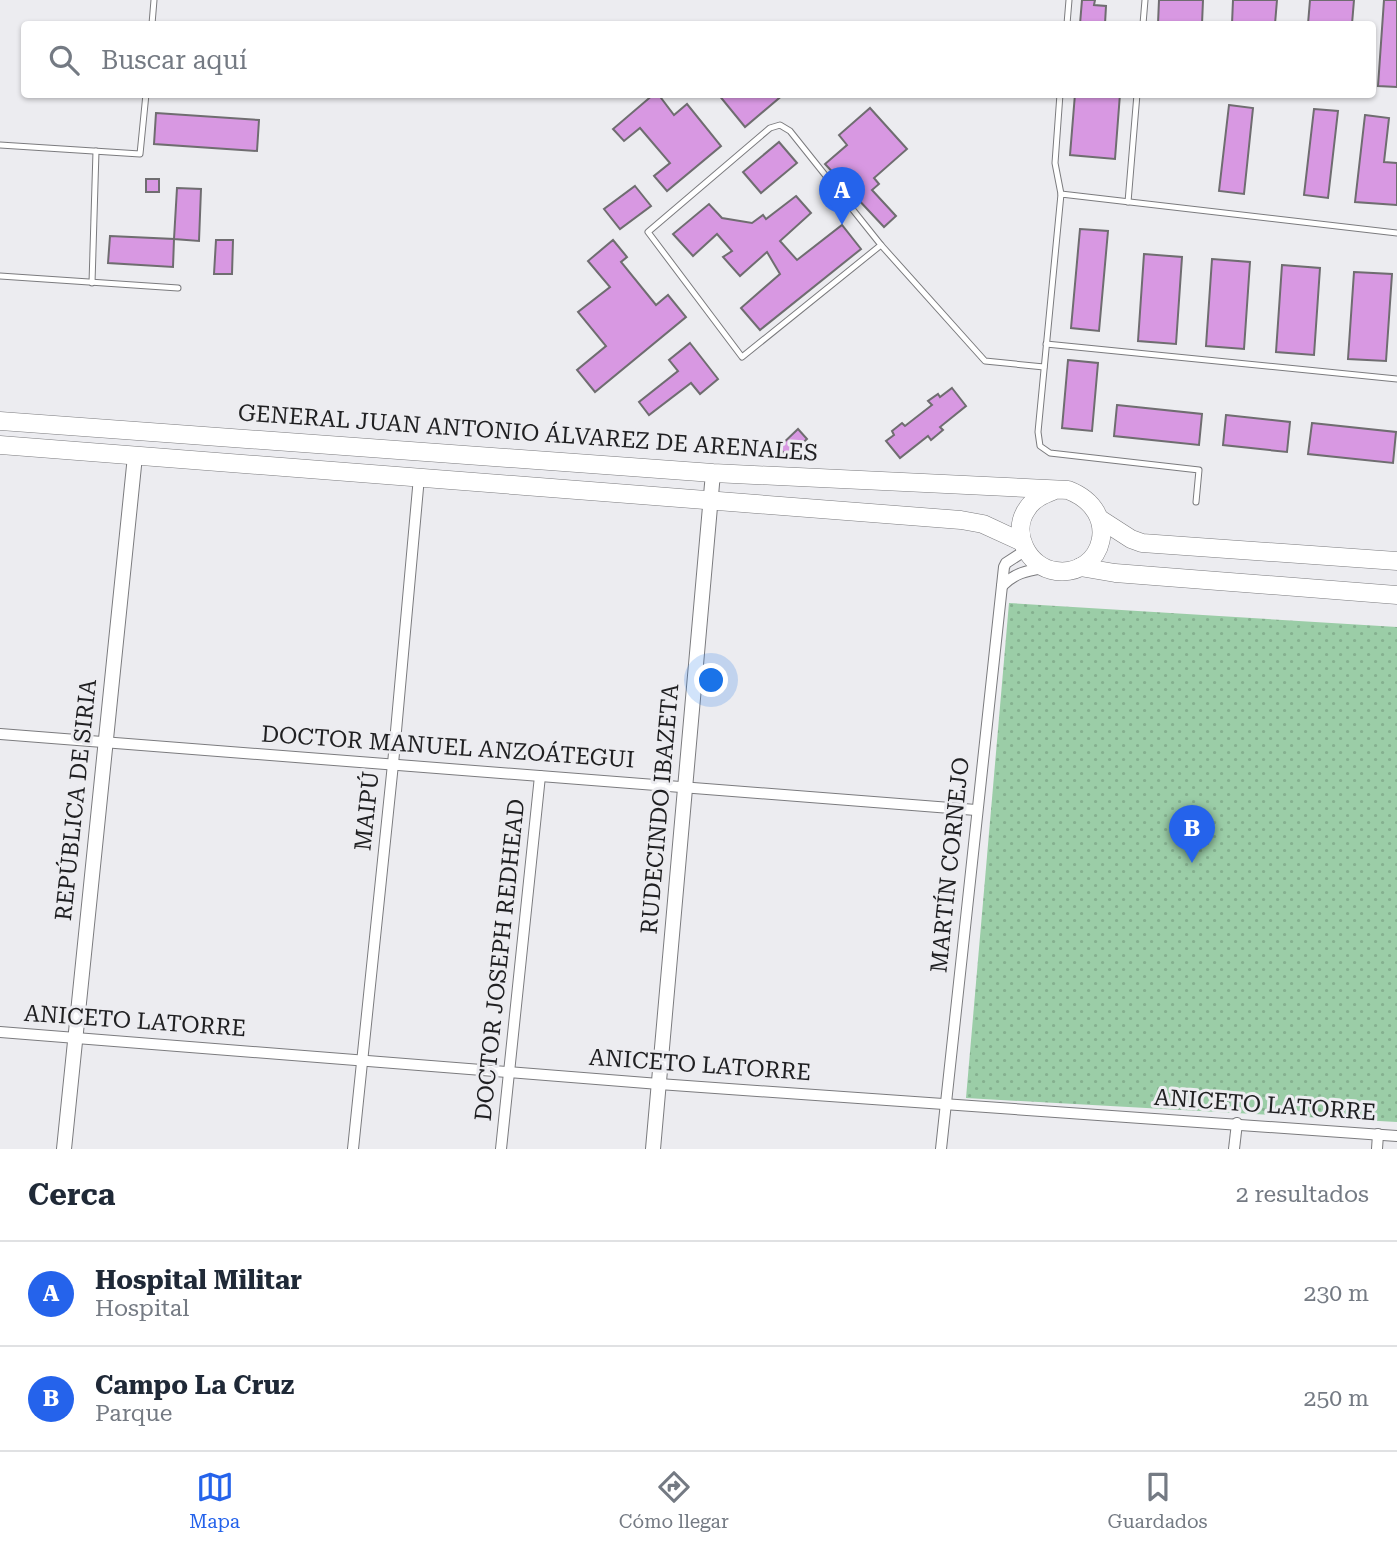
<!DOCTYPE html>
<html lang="es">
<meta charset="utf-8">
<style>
:root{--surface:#fff;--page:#f6f6f7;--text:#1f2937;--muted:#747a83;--line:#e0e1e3;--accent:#2563eb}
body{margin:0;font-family:"Roboto Serif",serif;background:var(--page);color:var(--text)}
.you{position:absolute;left:712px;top:681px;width:24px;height:24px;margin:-18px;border:5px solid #fff;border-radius:50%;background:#1a73e8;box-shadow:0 0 0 10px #1a73e833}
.badge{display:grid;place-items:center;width:46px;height:46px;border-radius:50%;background:var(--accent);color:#fff;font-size:23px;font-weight:700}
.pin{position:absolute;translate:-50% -58px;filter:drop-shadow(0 2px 4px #0008)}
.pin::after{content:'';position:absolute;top:37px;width:24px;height:21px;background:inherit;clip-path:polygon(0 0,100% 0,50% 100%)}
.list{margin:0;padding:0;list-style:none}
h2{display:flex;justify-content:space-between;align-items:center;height:91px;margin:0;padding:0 28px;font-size:30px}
h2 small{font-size:23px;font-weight:400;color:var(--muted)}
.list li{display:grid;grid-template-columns:46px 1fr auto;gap:21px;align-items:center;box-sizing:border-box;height:105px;padding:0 28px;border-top:2px solid var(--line)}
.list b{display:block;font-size:26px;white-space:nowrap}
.list p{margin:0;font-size:23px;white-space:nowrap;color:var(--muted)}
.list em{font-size:23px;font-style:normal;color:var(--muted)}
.icon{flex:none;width:38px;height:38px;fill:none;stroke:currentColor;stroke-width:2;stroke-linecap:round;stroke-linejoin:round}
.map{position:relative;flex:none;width:1397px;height:1149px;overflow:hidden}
.search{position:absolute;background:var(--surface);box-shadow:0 2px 5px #0004;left:21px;right:21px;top:21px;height:77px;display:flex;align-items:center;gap:18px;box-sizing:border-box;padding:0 24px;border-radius:7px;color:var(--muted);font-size:26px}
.sheet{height:301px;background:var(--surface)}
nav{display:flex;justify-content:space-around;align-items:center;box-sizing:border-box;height:98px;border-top:2px solid var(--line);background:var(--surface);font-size:19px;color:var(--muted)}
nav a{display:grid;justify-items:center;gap:4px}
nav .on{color:var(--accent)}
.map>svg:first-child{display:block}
</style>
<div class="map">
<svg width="1397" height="1149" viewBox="0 0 1397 1149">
<defs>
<pattern id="park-dots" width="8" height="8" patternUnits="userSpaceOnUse" patternTransform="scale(1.75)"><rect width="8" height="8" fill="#9bcda7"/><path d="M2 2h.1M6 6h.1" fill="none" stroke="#85b08f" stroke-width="1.8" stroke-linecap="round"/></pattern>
</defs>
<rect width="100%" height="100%" fill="#ececf0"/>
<path fill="url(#park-dots)" d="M 1009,603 L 1397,627 L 1397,1122 L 966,1098 Z"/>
<g fill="#d898e2" stroke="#6f6d70" stroke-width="2">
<path d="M 1082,0 L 1095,0 L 1094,5 L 1106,6 L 1105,24 L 1080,24 Z"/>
<path d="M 1159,0 L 1203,0 L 1202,24 L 1158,24 Z"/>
<path d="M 1233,0 L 1277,0 L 1275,24 L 1232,24 Z"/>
<path d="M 1310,0 L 1354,0 L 1352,24 L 1308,24 Z"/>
<path d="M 1384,0 L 1397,0 L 1397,87 L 1378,86 Z"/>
<path d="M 654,94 L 658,94 L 674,115 L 687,104 L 721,146 L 667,191 L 654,176 L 670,163 L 640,128 L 624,141 L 613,129 Z"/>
<path d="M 718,94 L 784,94 L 745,127 Z"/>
<path d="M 1075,94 L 1120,94 L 1115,159 L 1070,155 Z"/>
<path d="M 1229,105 L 1253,108 L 1244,194 L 1219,191 Z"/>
<path d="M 870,108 L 907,149 L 874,178 L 879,184 L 872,190 L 896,216 L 884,227 L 825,164 L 847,145 L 839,135 Z"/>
<path d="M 1314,109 L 1338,111 L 1328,198 L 1304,195 Z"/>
<path d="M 156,113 L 259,120 L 257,151 L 154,144 Z"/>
<path d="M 1365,115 L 1389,118 L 1384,162 L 1397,163 L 1397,205 L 1355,202 Z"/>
<path d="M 779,142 L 797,163 L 761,193 L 743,172 Z"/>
<rect x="146" y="179" width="13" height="13"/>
<path d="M 635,186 L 651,206 L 620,229 L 604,209 Z"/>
<path d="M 177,188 L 201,189 L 199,241 L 174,239 Z"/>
<path d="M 796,196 L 811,213 L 780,241 L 797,260 L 842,225 L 861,249 L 760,330 L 741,308 L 780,274 L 767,252 L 740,276 L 723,257 L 732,251 L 717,234 L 693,256 L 673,234 L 709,204 L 722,218 L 752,223 L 763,215 L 766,219 Z"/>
<path d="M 1080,229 L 1108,231 L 1099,331 L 1071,328 Z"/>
<path d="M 110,236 L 174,239 L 173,267 L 108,263 Z"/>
<path d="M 216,240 L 233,240 L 232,274 L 214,274 Z"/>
<path d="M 613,240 L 627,257 L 621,262 L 656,305 L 668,295 L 686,317 L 595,392 L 577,370 L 606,346 L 578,312 L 610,287 L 588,261 Z"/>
<path d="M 1144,254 L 1182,257 L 1176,344 L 1138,341 Z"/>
<path d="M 1212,259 L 1250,262 L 1244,349 L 1206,346 Z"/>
<path d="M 1282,265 L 1320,268 L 1314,355 L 1276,352 Z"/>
<path d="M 1354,272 L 1392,274 L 1386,361 L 1348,359 Z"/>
<path d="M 690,343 L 718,379 L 700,394 L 691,383 L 649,415 L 639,402 L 678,371 L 669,360 Z"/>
<path d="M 1068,360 L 1098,363 L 1092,431 L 1062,428 Z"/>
<path d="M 952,388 L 966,406 L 940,427 L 943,430 L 931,440 L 928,436 L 900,458 L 886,441 L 894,435 L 892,431 L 902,423 L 905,426 L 932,405 L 928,401 L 938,394 L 940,397 Z"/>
<path d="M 1117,405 L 1202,414 L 1199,445 L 1114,436 Z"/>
<path d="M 1226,415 L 1290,422 L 1287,452 L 1223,445 Z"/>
<path d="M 1312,423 L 1396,432 L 1393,463 L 1308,454 Z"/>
<path d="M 798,429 L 807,439 L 787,457 L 779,447 Z"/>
</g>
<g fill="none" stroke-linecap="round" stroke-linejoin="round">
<g stroke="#7b7b7e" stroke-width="7">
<g id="service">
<path d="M 152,24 L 154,0"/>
<path d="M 1067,24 L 1069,0"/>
<path d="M 1143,24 L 1145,0"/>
<path d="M 1060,94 L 1055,163 L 1061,194"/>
<path d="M 780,125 L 790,131 L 881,245 L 742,357 L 648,232 L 770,128 Z"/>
<path d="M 0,145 L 140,154 L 146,94"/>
<path d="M 1128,202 L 1137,94"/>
<path d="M 881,245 L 985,361 L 1044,367"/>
<path d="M 0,276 L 178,288"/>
<path d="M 92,283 L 96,151"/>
<path d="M 1046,344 L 1397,379"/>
<path d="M 1196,502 L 1199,470 L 1050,453 L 1040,446 L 1038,432 L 1061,194 L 1397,233"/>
</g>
</g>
<g stroke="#7b7b7e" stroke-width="12">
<g id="minor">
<path d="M 1002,586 C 1015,573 1026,571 1043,568"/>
<path d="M 0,734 L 976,810"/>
<path d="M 0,1032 L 659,1084 L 1397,1136"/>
<path d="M 353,1149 L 393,764 L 419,477"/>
<path d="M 501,1149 L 540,776"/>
<path d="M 941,1149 L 1004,567 L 1006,563 L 1026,550"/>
<path d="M 1234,1149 L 1237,1123"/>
<path d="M 1377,1149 L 1378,1134"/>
</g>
</g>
<g stroke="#7b7b7e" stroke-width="16">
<g id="tertiary">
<path d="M 64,1149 L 135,456"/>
<path d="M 653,1149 L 713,473"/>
</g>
</g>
<g stroke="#7b7b7e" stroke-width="19">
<g id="primary">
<path d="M 0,421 L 713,473 L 1068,490 C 1123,511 1104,577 1056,571 C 1029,568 1010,533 1027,509 C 1033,499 1043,495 1053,491"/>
<path d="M 0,445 L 961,520 L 983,524 L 1022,542"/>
<path d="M 1100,519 L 1131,539 L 1142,543 L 1397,561"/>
<path d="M 1080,567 L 1115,573 L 1397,595"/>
</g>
</g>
<use href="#service" stroke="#fff" stroke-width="5"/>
<use href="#minor" stroke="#fff" stroke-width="10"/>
<use href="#tertiary" stroke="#fff" stroke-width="14"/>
<use href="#primary" stroke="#fff" stroke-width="18"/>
</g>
<g text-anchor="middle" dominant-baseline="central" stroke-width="6" stroke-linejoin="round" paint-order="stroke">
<g font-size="23" fill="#202022" stroke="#ececf0">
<text transform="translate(528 433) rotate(4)">GENERAL JUAN ANTONIO ÁLVAREZ DE ARENALES</text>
<text transform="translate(448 747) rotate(4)">DOCTOR MANUEL ANZOÁTEGUI</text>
<text transform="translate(76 800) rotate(-84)">REPÚBLICA DE SIRIA</text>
<text transform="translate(660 809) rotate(-85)">RUDECINDO IBAZETA</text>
<text transform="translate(367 811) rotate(-84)">MAIPÚ</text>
<text transform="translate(950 865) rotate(-84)">MARTÍN CORNEJO</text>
<text transform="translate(500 960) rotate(-84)">DOCTOR JOSEPH REDHEAD</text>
<text transform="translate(135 1021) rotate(4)">ANICETO LATORRE</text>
<text transform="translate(700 1065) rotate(4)">ANICETO LATORRE</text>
<text transform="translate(1265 1105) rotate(4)">ANICETO LATORRE</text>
</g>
</g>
</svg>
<div class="you"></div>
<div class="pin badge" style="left:842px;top:225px">A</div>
<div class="pin badge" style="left:1192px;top:863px">B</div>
<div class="search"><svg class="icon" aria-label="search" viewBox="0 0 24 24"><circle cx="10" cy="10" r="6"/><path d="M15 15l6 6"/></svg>Buscar aquí</div>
</div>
<section class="sheet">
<h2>Cerca<small>2 resultados</small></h2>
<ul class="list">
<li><span class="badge">A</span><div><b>Hospital Militar</b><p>Hospital</p></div><em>230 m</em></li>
<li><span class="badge">B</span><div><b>Campo La Cruz</b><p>Parque</p></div><em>250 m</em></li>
</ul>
</section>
<nav>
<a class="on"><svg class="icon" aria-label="map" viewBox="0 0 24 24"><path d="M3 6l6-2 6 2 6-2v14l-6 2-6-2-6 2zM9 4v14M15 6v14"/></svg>Mapa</a>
<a><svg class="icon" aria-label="directions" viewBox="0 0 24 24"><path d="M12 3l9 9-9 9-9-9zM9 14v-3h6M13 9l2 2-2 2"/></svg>Cómo llegar</a>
<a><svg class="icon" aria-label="saved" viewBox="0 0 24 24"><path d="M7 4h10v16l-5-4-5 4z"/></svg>Guardados</a>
</nav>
